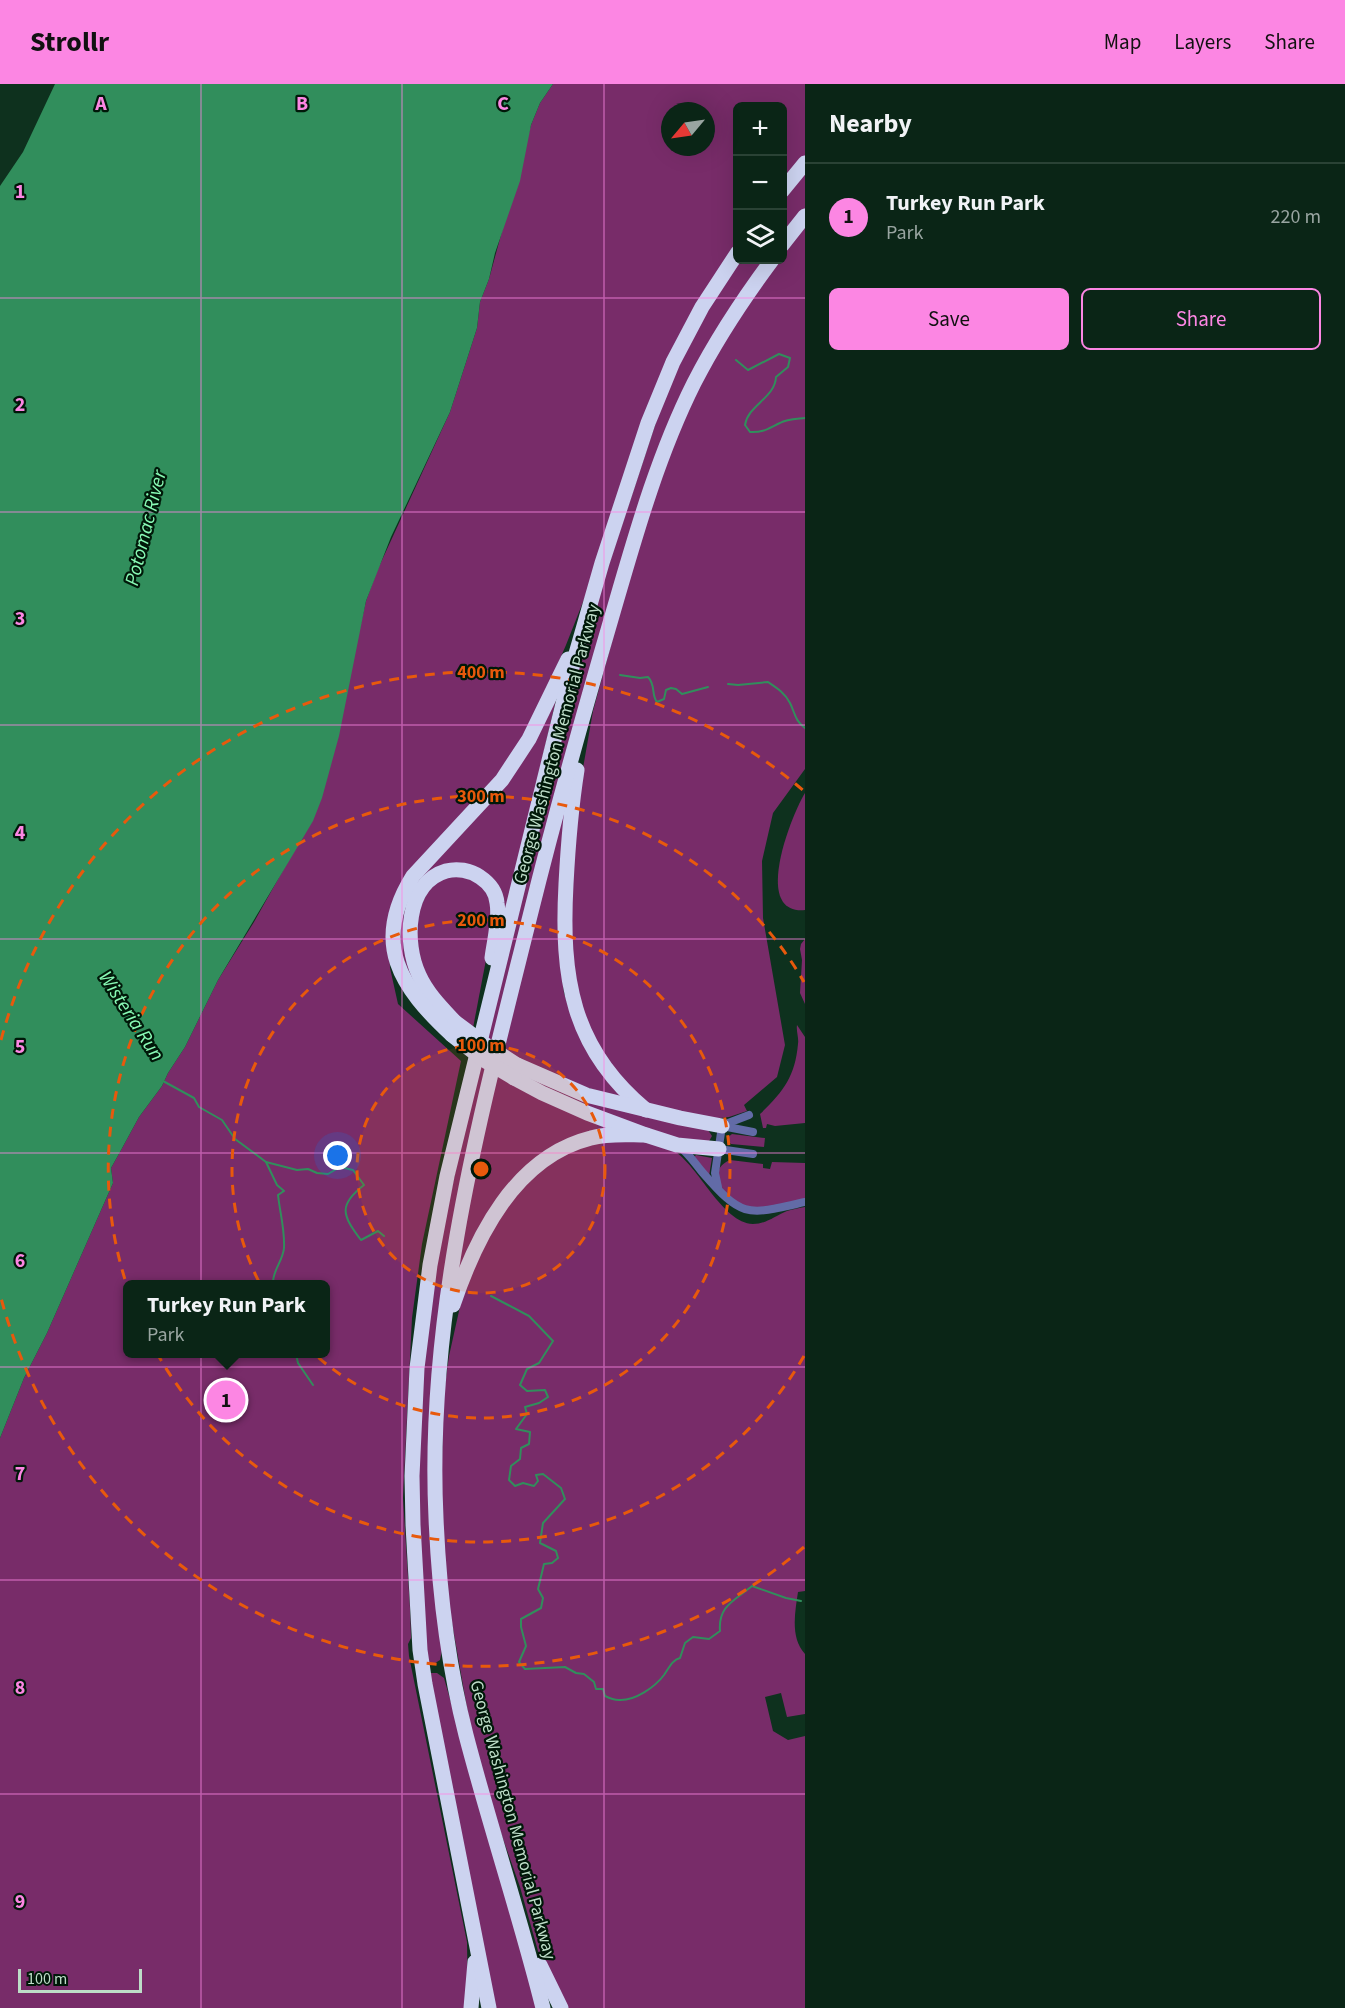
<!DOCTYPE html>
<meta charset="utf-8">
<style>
:root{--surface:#0a2516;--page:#132d1f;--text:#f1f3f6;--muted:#99a5a1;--line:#2a4235;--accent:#fc86e3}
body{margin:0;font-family:"Source Sans 3",sans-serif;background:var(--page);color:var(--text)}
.controls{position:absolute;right:18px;top:18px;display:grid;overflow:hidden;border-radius:9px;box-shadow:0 6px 24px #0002}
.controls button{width:54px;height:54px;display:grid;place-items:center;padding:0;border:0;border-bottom:2px solid var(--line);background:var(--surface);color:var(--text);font:30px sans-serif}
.compass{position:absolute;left:661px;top:18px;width:54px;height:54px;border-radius:50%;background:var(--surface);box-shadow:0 6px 24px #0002;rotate:241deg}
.scale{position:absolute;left:18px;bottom:15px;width:124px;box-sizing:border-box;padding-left:6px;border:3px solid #bdddc8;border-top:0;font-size:16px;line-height:21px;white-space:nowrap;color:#bdddc8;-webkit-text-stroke:4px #001809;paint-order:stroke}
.you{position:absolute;left:338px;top:1072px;width:21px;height:21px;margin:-15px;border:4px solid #fff;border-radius:50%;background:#1a73e8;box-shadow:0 0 0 9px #1a73e833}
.badge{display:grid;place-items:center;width:39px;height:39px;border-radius:50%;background:var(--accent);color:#111;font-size:20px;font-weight:700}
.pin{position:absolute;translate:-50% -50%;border:3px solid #fff;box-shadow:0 2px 6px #0006}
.popup{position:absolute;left:123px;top:1196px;width:207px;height:78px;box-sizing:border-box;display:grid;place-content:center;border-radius:9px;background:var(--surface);filter:drop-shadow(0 2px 4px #0005);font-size:20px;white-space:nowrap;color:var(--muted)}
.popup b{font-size:22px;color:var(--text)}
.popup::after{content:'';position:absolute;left:50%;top:100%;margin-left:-12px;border:12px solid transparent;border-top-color:var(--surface)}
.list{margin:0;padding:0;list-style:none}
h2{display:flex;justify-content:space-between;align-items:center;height:78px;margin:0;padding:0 24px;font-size:26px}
h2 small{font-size:20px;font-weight:400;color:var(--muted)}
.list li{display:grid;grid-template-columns:39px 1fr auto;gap:18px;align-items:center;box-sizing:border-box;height:108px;padding:0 24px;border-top:2px solid var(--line)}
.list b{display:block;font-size:22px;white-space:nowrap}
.list p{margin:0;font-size:20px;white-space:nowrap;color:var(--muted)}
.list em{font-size:20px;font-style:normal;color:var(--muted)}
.actions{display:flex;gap:12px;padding:18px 24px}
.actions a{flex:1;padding:14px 0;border:2px solid var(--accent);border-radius:9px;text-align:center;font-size:21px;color:var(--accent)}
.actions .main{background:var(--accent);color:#111}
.icon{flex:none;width:33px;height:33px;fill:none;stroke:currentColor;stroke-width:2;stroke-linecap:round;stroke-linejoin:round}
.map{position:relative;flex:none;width:805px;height:1924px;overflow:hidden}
header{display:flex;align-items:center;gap:36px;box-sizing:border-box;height:84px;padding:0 30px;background:var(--accent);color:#111}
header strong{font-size:28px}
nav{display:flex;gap:33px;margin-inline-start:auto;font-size:21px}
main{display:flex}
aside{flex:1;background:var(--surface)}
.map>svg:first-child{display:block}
</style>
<header>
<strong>Strollr</strong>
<nav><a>Map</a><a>Layers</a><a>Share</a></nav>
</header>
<main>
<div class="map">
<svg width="805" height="1924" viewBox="0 0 805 1924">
<rect width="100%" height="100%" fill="#0e311e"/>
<g fill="#782c69" fill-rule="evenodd">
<path d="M 553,0 L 805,0 L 805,74 L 783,101 L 782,22 L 738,22 L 737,161 L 703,214 L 566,561 L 536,630 L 512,676 L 425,771 L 389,856 L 390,884 L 398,920 L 461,977 L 422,1160 L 412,1234 L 403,1414 L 410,1524 L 411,1554 L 408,1560 L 409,1572 L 467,1858 L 468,1924 L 0,1924 L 0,1354 L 24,1294 L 47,1249 L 113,1099 L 111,1084 L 120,1068 L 139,1033 L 162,1002 L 168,989 L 185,963 L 218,896 L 254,838 L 300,756 L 359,548 L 366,517 L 377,487 L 450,328 L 477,244 L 480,218 L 489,195 L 531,41 L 540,19 ZM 670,27 L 706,27 L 706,63 L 670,63 ZM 127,1200 L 325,1200 L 325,1270 L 127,1270 Z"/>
<path d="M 805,87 L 805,126 L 782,154 L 782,116 Z"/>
<path d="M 805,139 L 805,685 L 773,729 L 762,777 L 763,834 L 785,961 L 777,993 L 744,1021 L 747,1027 L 729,1033 L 713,1035 L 647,1022 L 595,962 L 571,891 L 571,809 L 579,707 L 593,627 L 622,520 L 654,415 L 684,331 L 729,247 L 778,176 L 782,176 L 783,169 Z"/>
<path d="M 738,176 L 767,176 L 685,308 L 556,715 L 436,1272 L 442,1566 L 440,1576 L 432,1581 L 428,1580 L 416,1432 L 424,1252 L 440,1158 L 462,1057 L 515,833 L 595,522 L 670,296 L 698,241 Z"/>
<path d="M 559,603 L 497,868 L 488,792 L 431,792 L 408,852 L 415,906 L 401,869 L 399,846 L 411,805 L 455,754 Z"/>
<path d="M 568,702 L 560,876 L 564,909 L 570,928 L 624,1015 L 546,991 L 502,965 Z"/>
<path d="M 805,709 L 805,826 C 751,831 792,730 805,709 Z"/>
<path d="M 454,790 L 485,801 L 494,820 L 493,839 L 473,944 L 453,929 L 432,905 L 415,863 L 419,826 L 427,809 L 438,795 Z"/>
<path d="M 805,855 L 805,920 L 800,909 L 802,876 L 800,865 L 801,860 Z"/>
<path d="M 797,941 L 805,953 L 805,1039 L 775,1042 L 767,1040 L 766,1044 L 763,1044 L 760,1030 C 783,1008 795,993 798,960 C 799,954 796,947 797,941 Z"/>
<path d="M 518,987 L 708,1046 L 712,1052 L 708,1059 L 702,1060 L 637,1044 L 544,1006 Z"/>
<path d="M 495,989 L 620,1047 L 538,1078 L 458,1188 L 472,1097 Z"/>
<path d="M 732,1050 L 765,1054 L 764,1063 L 731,1060 L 729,1058 L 728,1053 Z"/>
<path d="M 600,1055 C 620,1055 655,1055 673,1066 C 699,1082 722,1139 753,1140 C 766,1140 775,1132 787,1127 C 793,1125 799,1124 805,1123 L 805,1507 L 798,1508 C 795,1528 790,1554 805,1570 L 805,1630 L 787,1633 L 781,1609 L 765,1613 L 773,1647 L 788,1656 L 805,1652 L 805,1924 L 567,1924 L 553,1903 L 538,1867 L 520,1803 L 497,1738 L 470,1641 L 446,1505 L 441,1440 L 443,1315 L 449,1272 L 463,1209 L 493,1136 L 545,1081 L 573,1064 Z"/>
<path d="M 696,1071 L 712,1074 L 709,1092 L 694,1073 Z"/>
<path d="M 730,1076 L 763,1080 L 763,1084 L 770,1085 L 772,1078 L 805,1079 L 805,1115 C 789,1119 769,1125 753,1124 C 731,1123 700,1089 730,1076 Z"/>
<path d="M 429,1589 L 437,1589 L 444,1594 L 539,1924 L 495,1924 Z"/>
</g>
<path fill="#318e5c" d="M 55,0 L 553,0 L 540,19 L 531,41 L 520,97 L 495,169 L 489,195 L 480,218 L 477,244 L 450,328 L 391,453 L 366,517 L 339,652 L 322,714 L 313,737 L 218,896 L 185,963 L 168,989 L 162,1002 L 139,1033 L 120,1068 L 111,1084 L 113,1099 L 47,1249 L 24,1294 L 0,1354 L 0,102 L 23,68 Z"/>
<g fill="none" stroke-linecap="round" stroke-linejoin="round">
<g stroke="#318e5c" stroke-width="2">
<path d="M 736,276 L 748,286 L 779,270 L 790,274 L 788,283 L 776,293 C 775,314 748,321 745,341 L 750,348 C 763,349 769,344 780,339 C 787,335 797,335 805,334"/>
<path d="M 620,591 L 640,594 L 648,593 C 656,601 651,611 657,618 L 664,615 L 666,606 L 671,604 L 676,605 L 682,610 L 708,603"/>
<path d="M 728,600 L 738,601 L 768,598 C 777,604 785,609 790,619 C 795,629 795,637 805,644"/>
<path d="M 163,997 L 194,1014 L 199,1023 L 222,1036 L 235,1055 L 266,1078 L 297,1086 L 308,1085 L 317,1089 L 328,1090 L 340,1083 L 353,1086 L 364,1101 C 338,1121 342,1131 361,1156 L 378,1147 L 384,1152"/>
<path d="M 266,1078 L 277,1101 L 284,1107 L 278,1111 C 280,1129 285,1146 284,1164 C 283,1177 272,1187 273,1200"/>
<path d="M 491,1212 L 529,1232 L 553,1257 L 539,1279 L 527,1285 L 520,1301 L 527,1307 L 545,1306 L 548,1313 L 539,1319 L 525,1323 L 527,1330 L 516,1345 L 530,1348 L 529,1360 L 521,1364 L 520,1375 L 511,1382 L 509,1396 L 515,1402 L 523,1399 L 534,1402 L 538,1397 L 536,1391 L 543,1390 L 561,1404 L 565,1415 L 543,1439 L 540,1459 L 556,1467 L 558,1474 L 552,1479 L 544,1480 L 538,1505 L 543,1514 L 541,1524 L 521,1535 L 521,1543 L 526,1562 L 519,1578 L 525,1585 L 565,1583 L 576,1589 L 584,1590 L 594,1598 L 596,1605 L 603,1605 L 605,1612 C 609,1614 614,1616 619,1616 C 635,1617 655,1603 664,1591 C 669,1584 672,1576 680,1574 L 685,1559 L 693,1553 L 709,1555 L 720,1547 C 718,1522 734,1517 752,1502 L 786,1514 L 801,1517"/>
<path d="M 296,1270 L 298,1279 L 313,1301"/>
</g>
<g stroke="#626ba7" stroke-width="8">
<path d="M 723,1041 L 749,1031"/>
<path d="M 722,1042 L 753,1048"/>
<path d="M 681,1064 C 690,1071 696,1081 703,1089 C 743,1135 747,1131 805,1118"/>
<path d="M 719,1065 L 753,1070"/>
<path d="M 718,1103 L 715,1089 L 722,1042"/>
</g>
<g stroke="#ccd3f0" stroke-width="15">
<path d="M 782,107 L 805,79"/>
<path d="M 782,161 L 805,132"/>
<path d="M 577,686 C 571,724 568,762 566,800 C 561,893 571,964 646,1026"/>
<path d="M 455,938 C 441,923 427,909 419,891 C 404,860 405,799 446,787 C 457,784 470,786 480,793 C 489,799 496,808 497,819 C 500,836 494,857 492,874"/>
<path d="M 452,951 C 400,903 371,859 413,792 L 502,696 L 529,655 L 568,575"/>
<path d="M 517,981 L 586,1011 L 680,1034 L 722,1042"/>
<path d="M 514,994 L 542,1009 L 587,1029 L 646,1051 L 677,1061 L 719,1065"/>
<path d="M 453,1221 C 476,1153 515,1073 591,1054 C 609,1049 628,1051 646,1051"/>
<path d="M 540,1881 L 561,1924"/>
<path d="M 471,1924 L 475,1878"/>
<path d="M 489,1924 L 425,1600 L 420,1566 L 413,1441 L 412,1392 L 417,1284 L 430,1181 L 447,1092 L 571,587 L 602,479 L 648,339 L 673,278 L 702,223 L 738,168"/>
<path d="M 543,1924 C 520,1832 490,1743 466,1651 C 448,1581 439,1507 436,1434 C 426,1229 481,1029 530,832 C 555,731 583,631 612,532 C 635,453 657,373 694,299 C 716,256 743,215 772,176"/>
</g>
<g stroke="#ccd3f0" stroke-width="15">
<path d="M 455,938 L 486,961 L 517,981"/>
<path d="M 452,951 L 484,976 L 514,994"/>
</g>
</g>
<path fill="none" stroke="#fc86e3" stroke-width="1.5" stroke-opacity="0.55" d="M 201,0 L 201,1924M 402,0 L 402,1924M 604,0 L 604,1924M 0,214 L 805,214M 0,428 L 805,428M 0,641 L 805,641M 0,855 L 805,855M 0,1069 L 805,1069M 0,1283 L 805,1283M 0,1496 L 805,1496M 0,1710 L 805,1710"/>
<circle cx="481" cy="1085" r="124" fill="#e8590c" fill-opacity=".12"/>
<g fill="none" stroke="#e8590c" stroke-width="3" stroke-dasharray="10 8">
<circle cx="481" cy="1085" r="124"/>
<circle cx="481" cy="1085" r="249"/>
<path d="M804 1272A373 373 0 1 1 804 898"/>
<path d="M804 1463A497 497 0 0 1 1 1214M1 956A497 497 0 0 1 804 707"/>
</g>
<g text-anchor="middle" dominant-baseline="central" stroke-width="4.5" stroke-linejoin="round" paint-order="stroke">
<g font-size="18" fill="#bdddc8" stroke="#001809">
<text transform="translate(557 660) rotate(-75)">George Washington Memorial Parkway</text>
<text transform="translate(513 1736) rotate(75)">George Washington Memorial Parkway</text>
</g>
<g font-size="20" font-style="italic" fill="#89fbb6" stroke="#001809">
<text transform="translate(146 444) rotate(-76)">Potomac River</text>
<text transform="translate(131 932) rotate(57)">Wisteria Run</text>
</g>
</g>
<g font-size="20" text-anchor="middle" font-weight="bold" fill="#fc86e3" stroke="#001809" stroke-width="4.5" stroke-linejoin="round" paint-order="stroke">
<text x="101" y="26">A</text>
<text x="302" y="26">B</text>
<text x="503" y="26">C</text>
<text x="20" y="114">1</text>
<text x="20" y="327">2</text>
<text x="20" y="541">3</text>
<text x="20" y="755">4</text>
<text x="20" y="969">5</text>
<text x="20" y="1183">6</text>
<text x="20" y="1396">7</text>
<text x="20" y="1610">8</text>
<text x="20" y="1824">9</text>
</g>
<circle cx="481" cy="1085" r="9" fill="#e8590c" stroke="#001809" stroke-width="3"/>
<g font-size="18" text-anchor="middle" font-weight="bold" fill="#e8590c" stroke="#001809" stroke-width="4.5" stroke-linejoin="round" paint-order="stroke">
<text x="481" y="594">400 m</text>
<text x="481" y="718">300 m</text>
<text x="481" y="842">200 m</text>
<text x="481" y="967">100 m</text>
</g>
</svg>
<div class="controls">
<button>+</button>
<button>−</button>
<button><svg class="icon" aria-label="layers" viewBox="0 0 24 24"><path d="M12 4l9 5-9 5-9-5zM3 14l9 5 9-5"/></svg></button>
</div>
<svg class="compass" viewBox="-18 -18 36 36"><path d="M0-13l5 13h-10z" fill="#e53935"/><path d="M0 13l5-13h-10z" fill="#99a5a1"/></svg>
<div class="scale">100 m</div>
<div class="you"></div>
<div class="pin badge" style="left:226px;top:1316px">1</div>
<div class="popup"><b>Turkey Run Park</b>Park</div>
</div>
<aside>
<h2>Nearby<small></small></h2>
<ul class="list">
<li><span class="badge">1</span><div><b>Turkey Run Park</b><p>Park</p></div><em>220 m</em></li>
</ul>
<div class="actions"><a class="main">Save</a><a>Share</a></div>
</aside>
</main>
